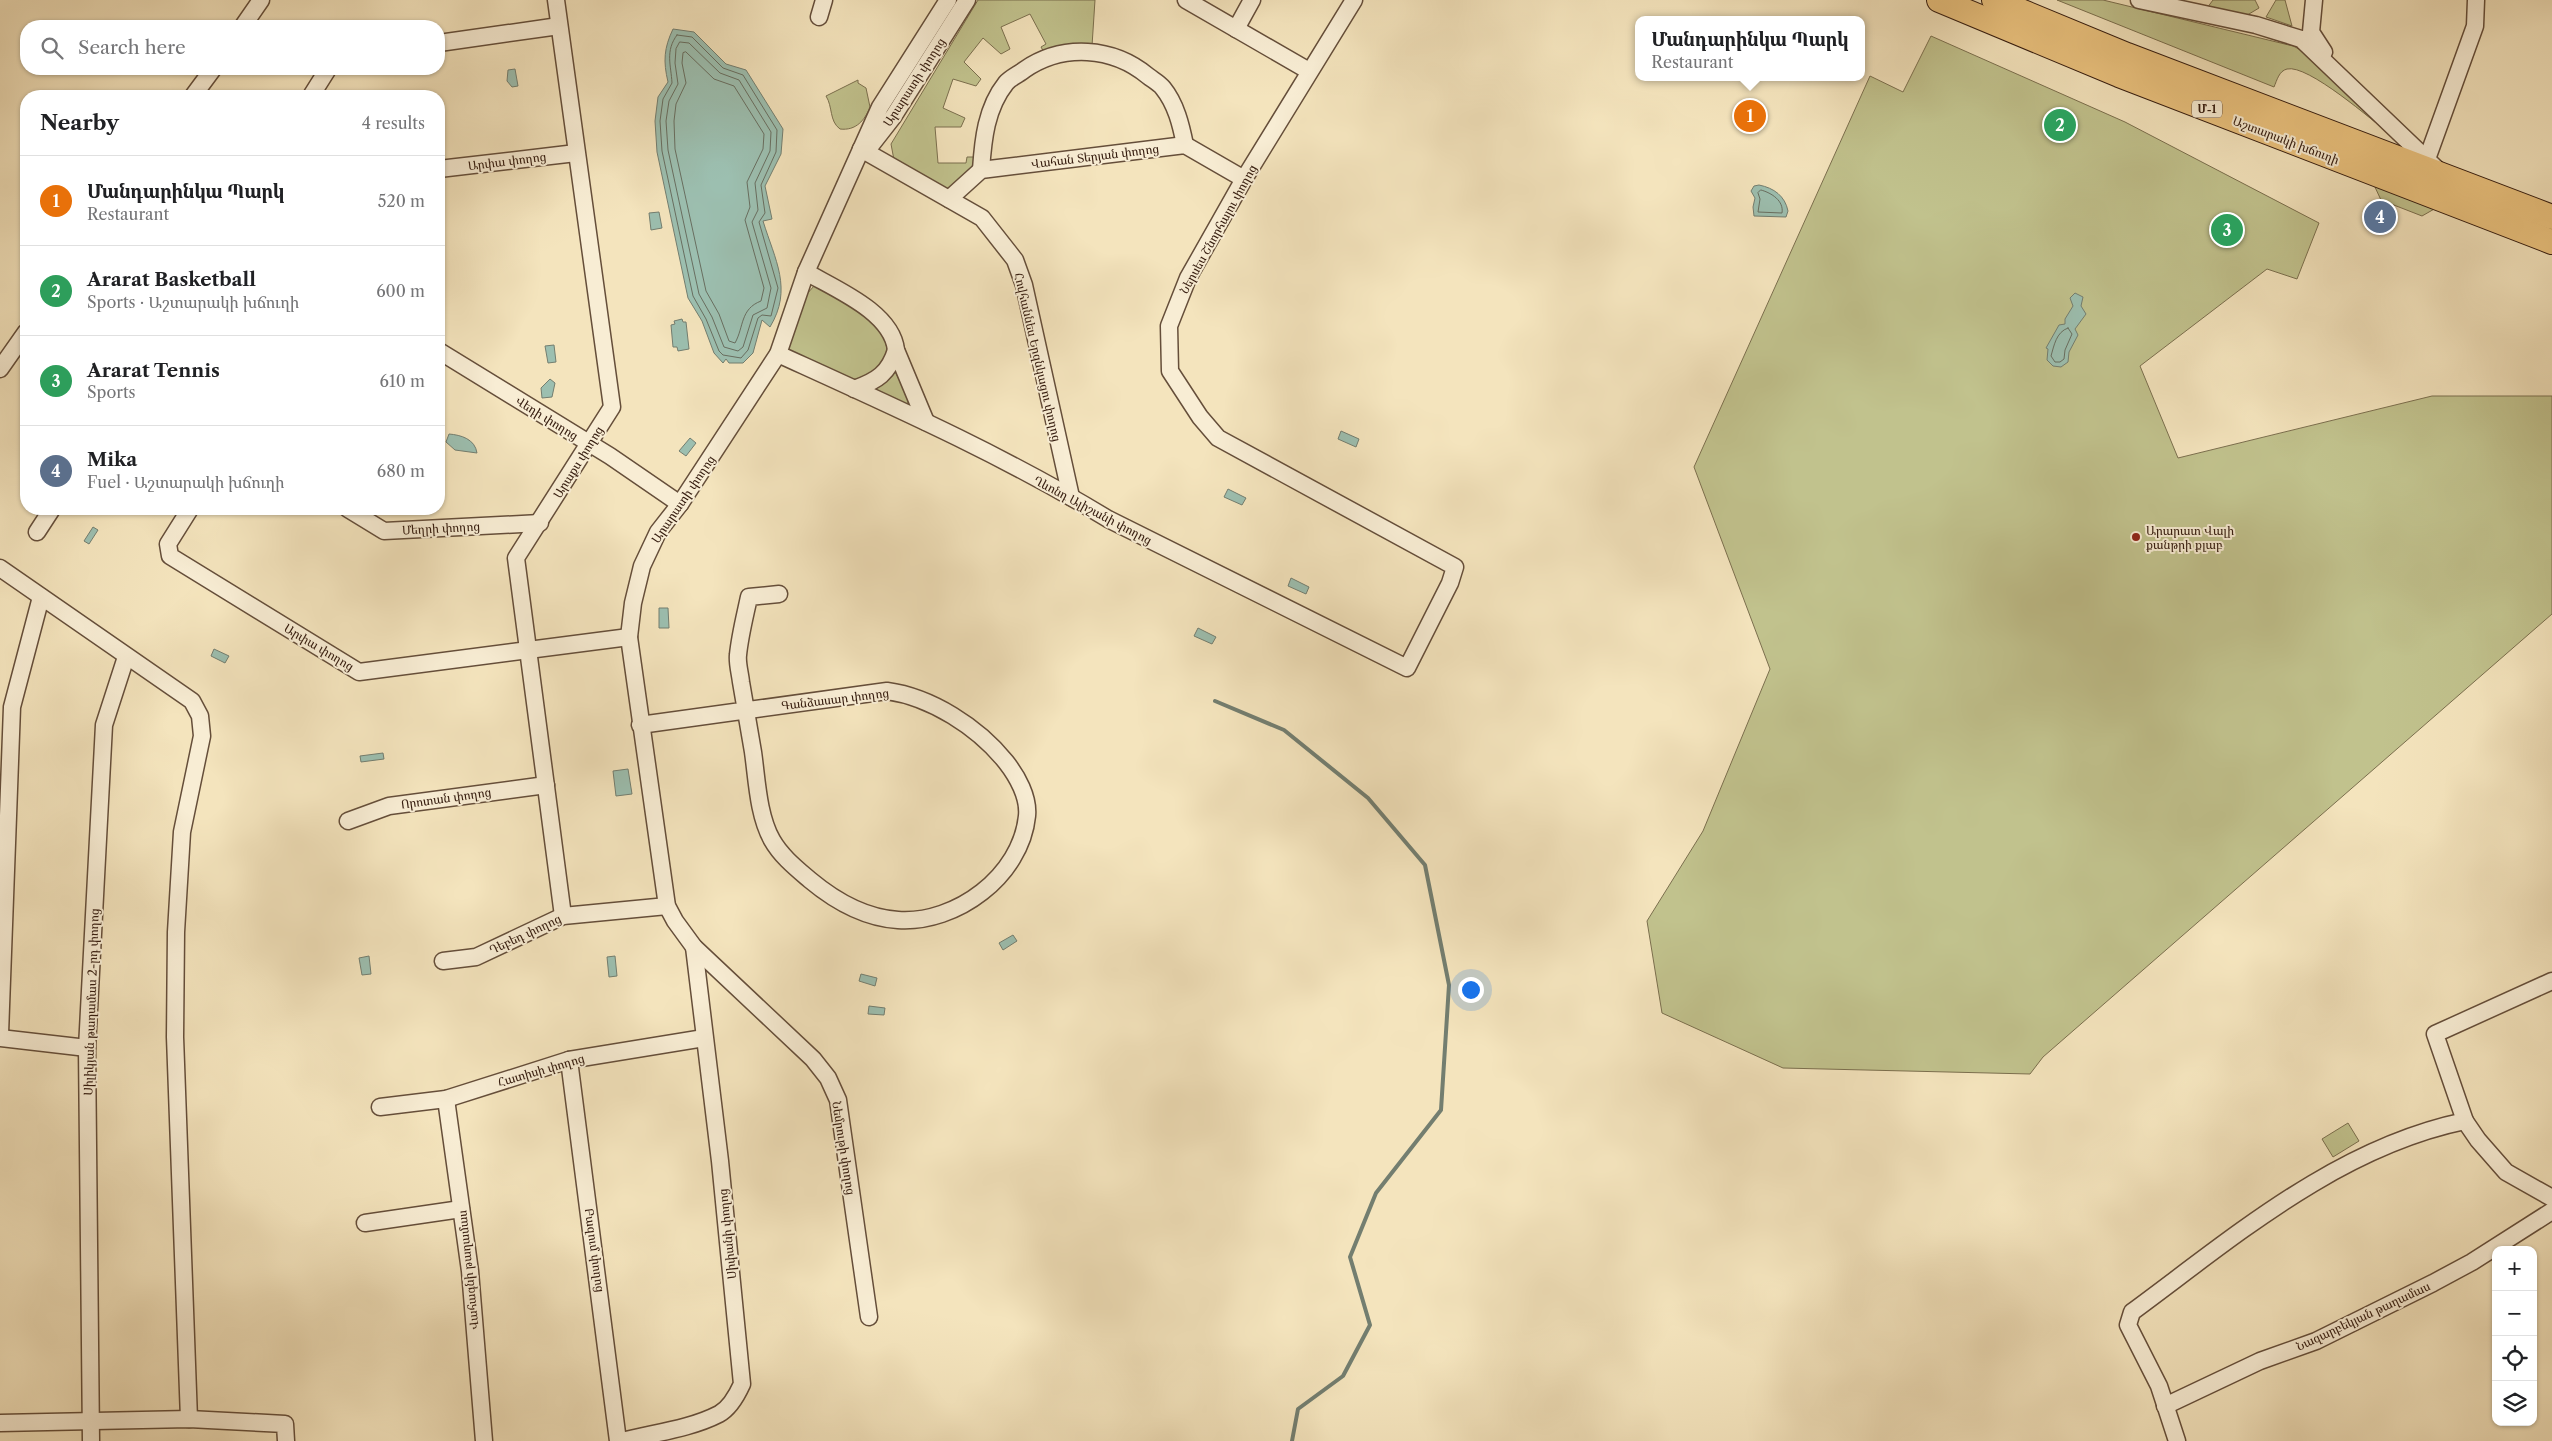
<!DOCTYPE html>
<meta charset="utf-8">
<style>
:root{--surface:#fff;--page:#f6f6f6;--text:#202124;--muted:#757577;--line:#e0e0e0;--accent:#d93025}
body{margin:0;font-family:"Libre Caslon Text","Noto Serif Armenian",serif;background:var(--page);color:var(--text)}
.controls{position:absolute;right:15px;bottom:15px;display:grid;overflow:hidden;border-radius:10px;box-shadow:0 1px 4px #0004}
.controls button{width:45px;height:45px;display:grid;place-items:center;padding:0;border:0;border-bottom:1px solid var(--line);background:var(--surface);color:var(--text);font:25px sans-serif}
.you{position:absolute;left:1470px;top:989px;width:18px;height:18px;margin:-12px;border:4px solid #fff;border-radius:50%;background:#1a73e8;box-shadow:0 0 0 8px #1a73e833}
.badge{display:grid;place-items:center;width:32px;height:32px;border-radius:50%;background:var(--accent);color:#fff;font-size:16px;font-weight:700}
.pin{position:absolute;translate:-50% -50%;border:2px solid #fff;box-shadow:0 1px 5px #0006}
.popup{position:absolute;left:1635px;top:16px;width:230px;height:65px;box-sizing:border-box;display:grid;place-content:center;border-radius:10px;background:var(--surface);filter:drop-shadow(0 1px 4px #0005);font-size:16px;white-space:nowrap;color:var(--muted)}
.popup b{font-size:19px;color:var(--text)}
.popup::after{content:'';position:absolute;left:50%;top:100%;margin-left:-10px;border:10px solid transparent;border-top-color:var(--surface)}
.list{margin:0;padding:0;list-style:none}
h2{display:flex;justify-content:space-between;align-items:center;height:65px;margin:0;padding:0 20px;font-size:21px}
h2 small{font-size:16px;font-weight:400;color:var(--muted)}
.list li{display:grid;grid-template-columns:32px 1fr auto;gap:15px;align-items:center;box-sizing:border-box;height:90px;padding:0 20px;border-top:1px solid var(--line)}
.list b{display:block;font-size:19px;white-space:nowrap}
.list p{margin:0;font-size:16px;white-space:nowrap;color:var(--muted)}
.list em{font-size:16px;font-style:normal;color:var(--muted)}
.icon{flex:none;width:28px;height:28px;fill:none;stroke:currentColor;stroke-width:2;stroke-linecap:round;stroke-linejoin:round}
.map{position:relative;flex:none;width:2552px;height:1441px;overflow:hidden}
.search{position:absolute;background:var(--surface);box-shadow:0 1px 4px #0004;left:20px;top:20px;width:425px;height:55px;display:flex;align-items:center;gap:12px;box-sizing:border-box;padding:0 18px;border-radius:20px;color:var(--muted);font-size:19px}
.panel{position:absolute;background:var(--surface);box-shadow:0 1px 4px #0004;left:20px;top:90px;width:425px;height:425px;border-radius:20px}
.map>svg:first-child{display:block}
</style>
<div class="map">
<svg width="2552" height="1441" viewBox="0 0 2552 1441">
<rect width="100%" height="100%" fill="#f4e4bd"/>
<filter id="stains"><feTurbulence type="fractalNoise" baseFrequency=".004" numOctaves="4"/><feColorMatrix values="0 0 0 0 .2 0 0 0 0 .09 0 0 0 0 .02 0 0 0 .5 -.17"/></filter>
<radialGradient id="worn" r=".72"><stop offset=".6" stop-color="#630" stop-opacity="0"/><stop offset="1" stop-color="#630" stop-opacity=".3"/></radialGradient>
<g fill="#c1c28d" stroke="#7b6f4e">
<path d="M 978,0 L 1095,0 L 1092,46 L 1045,54 L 1041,47 L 1046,44 L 1030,14 L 1001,27 L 1010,49 L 1001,54 L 983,38 L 964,62 L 981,79 L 976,86 L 953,79 L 943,108 L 965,118 L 961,127 L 935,127 L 938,163 L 966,163 L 967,157 L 977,157 L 977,170 L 948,193 L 894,160 L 891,144 Z"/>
<path d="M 2057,0 L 2103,0 L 2293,46 L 2303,51 L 2391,135 C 2373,121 2308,64 2287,69 C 2279,71 2277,80 2274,87 Z"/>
<path d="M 2213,0 L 2255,0 L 2259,8 L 2239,20 L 2204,12 Z"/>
<path d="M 2276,0 L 2285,0 L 2292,26 L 2266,17 Z"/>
<path d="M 1931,36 L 2125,122 L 2319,223 L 2297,279 L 2267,269 L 2140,366 L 2178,458 L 2432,396 L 2552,396 L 2552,614 L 2043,1057 L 2030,1074 L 1783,1068 L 1662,1013 L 1647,921 L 1703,831 L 1770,669 L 1694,467 L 1870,76 L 1903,92 Z"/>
<path d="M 858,80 L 858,83 L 866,88 L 870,107 C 865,120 856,131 840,129 C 829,121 833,107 826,96 Z"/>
<path d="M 2374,185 L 2436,208 L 2422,216 L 2381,200 Z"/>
<path d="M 814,286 L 824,289 L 874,321 L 884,335 L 888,353 L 884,367 L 870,377 L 852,382 L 792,355 L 788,346 L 806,295 Z"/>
<path d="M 894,370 L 910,399 L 907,404 L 902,406 L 877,393 L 876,389 Z"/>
<path d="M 2348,1123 L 2359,1141 L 2333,1157 L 2322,1139 Z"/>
</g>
<g fill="#9cbfb0" stroke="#737e70">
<path d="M 673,29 L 694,32 L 726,64 L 746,70 L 783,129 L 781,154 L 765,186 L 772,219 L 763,221 C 775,260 793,289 770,327 L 762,320 L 753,353 L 743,363 L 729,363 L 726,359 L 723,363 L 714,353 L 702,321 L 688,298 L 657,152 L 655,121 L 658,97 L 668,82 C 663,61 664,48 673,29 Z"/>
<path d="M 515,69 L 518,86 L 512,87 L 507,81 L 508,70 Z"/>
<path d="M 1759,185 C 1774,188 1785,196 1788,211 L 1786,217 L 1754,216 L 1753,207 L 1755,198 L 1751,191 L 1754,186 Z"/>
<path d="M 659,212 L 662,228 L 651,230 L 649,213 Z"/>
<path d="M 2075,293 L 2083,297 L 2081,306 L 2086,314 L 2075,329 L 2078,335 L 2069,352 L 2068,362 L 2061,367 L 2053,366 L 2047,360 L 2048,349 L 2046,348 L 2059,325 L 2065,324 L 2065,319 L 2073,306 L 2070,298 Z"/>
<path d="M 682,319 L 683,322 L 686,322 L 689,349 L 678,351 L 677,347 L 673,347 L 671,325 L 675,324 L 674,321 Z"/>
<path d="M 554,345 L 556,362 L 548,363 L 545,346 Z"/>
<path d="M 550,379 L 555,383 L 552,397 L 542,398 L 541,388 Z"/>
<path d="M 1341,431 L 1359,439 L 1356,447 L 1338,439 Z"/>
<path d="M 449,434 C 461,435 475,439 477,453 L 455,450 L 446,442 Z"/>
<path d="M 690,438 L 696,443 L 686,456 L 679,451 Z"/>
<path d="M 1228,489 L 1246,498 L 1242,505 L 1224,497 Z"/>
<path d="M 93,527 L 98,530 L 89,544 L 84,541 Z"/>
<path d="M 1291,578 L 1309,587 L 1306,594 L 1288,586 Z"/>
<path d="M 659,608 L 668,608 L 669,628 L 659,628 Z"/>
<path d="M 1198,628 L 1216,637 L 1212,644 L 1194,636 Z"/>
<path d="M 214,649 L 229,656 L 225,663 L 211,656 Z"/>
<path d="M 383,753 L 384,759 L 361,762 L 360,756 Z"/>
<path d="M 628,769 L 632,794 L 616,796 L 613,771 Z"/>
<path d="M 1013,935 L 1017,941 L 1003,950 L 999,943 Z"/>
<path d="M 369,956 L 371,974 L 362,975 L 359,958 Z"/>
<path d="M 615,956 L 617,976 L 609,977 L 607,957 Z"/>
<path d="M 861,974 L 877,978 L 875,986 L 859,981 Z"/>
<path d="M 869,1006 L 885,1008 L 884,1015 L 868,1014 Z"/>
</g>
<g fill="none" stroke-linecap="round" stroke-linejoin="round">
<g stroke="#686e60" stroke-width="1">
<path d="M 677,35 L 692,37 L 723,68 L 743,75 L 777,130 L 776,152 L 761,185 L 765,213 L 759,222 L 778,288 L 771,316 L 762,315 L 758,318 L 748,350 L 741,358 L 723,355 L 719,351 L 706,319 L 693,296 L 662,151 L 660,121 L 663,99 L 672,83 C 671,65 665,51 677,35 Z"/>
<path d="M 680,42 L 689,43 L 720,73 L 739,80 L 771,132 L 770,151 L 755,183 L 758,210 L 752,222 L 771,288 L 767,308 L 753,315 L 743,347 L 738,351 L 724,347 L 712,317 L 699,294 L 668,150 L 666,121 L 669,101 L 678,84 L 675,63 L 676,49 Z"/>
<path d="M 686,52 L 714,79 L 734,86 L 764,134 L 763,149 L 747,182 L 750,207 L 745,220 L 764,288 L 761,301 C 740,309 744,327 735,343 L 729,341 L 719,314 L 706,291 L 675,149 L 674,121 L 676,104 L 686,83 L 682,63 L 683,53 Z"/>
<path d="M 1761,190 C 1772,193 1784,201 1782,213 L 1758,212 L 1760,199 L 1758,193 Z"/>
<path d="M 2068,328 L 2072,334 L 2065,350 L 2064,359 L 2060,362 L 2055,362 L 2051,356 C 2054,346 2056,332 2068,328 Z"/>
</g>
<path stroke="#737e70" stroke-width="4" d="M 1215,701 L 1284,730 L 1368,798 L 1425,865 L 1449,985 L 1441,1110 L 1376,1193 L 1350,1257 L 1370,1325 L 1343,1376 L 1298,1409 L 1292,1441"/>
<g stroke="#654e3a" stroke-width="19">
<g id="minor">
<path d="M 556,0 L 612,407 L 516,558 L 563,916"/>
<path d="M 1186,0 L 1309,71"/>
<path d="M 2139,0 L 2256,25 L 2301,39 L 2438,170"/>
<path d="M 2314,0 L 2311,32 L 2324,52"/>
<path d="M 819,17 L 824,0"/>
<path d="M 243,26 L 261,0"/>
<path d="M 1236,29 L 1252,0"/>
<path d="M 439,43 L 559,26"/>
<path d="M 193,96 L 213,69"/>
<path d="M 311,96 L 328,69"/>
<path d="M 861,149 L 982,218 L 1015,260 L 1024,285 L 1071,497"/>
<path d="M 868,149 L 893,117 L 967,0"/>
<path d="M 2427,159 L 2475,26 L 2476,0"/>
<path d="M 439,169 L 576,153"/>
<path d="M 981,170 C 983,140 986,108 1006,83 C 1010,78 1019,74 1024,70 C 1063,43 1113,47 1148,76 C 1153,80 1159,83 1163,88 C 1176,104 1181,125 1185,145"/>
<path d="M 949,199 L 981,170 L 1185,145 L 1244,179"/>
<path d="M 806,272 C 835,289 892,312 896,350 L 926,422"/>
<path d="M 439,351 L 610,456 L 680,504"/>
<path d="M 778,354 C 890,405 1003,455 1108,519 L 1407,668 L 1450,583 L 1455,567 L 1218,438 L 1200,417 L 1170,371 L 1169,326 L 1188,278 L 1244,179 L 1354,0"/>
<path d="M 0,369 L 26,332"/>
<path d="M 854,389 C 877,381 889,373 896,350"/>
<path d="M 190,509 L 168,544 L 170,556 L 359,672 L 629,637"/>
<path d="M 348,509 L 384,531 L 540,523"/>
<path d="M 37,532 L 52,509"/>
<path d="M 0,568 L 192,701 L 200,716 L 202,736 L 182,832 L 176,932 L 175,1037 L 189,1419"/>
<path d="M 640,725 L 887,691 C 931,697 978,727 1006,762 C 1017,776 1029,797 1027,816 C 1021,876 956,924 898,920 C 865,918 834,900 810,880 C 796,868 781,856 772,840 C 758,815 757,780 753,752 C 749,729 745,705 741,682 C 740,673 737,663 738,655 C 740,635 745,616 749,597 L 779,594"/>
<path d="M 348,821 L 389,806 L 546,785"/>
<path d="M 443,961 L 476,957 L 563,916 L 667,906"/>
<path d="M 0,1034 L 12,707 L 41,597"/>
<path d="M 0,1038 L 87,1048"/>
<path d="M 569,1060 L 618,1441"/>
<path d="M 446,1099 L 470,1271 L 484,1441"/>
<path d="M 380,1107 L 446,1099 L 569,1060 L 704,1038"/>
<path d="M 2465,1121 L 2435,1034 L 2552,981"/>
<path d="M 365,1223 L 461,1209"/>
<path d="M 869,1317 L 838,1100 L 828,1078 L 813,1059 L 694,947 L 675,921 L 667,906 L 629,637 L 633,603 L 642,566 L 658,532 L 680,504 L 778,354 L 806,272 L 880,107 L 948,0"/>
<path d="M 2165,1406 L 2260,1361 L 2316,1341 L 2433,1283 L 2472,1262 L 2552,1211"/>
<path d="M 0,1423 L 189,1419 L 285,1424 L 286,1441"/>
<path d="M 91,1441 L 87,1048 L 104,725 L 126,657"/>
<path d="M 622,1441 C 653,1433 690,1429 719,1414 C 730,1408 737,1395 742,1384 L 720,1161 L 694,947"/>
<path d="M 2177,1441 L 2159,1386 L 2128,1325 L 2132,1312 C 2234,1237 2338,1147 2465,1121 L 2478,1140 L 2506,1172 L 2552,1198"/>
</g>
</g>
<g stroke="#351c0f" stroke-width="26">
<g id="highway">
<path d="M 1939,0 L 2119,75 L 2552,242"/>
<path d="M 1994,0 L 2127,55 L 2552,217"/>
</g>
</g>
<use href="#minor" stroke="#f8edd4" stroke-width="16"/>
<use href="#highway" stroke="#eac27e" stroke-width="24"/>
</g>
<circle fill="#8f2418" stroke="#f8edd4" stroke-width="2" cx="2136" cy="537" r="5"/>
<g text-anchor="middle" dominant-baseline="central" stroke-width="4" stroke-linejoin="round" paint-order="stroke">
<rect fill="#f8edd4" stroke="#705b4a" stroke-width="1" x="2192" y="100.5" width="30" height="17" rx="4"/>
<g font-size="11" font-weight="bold" fill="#351c0f">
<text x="2207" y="109">Մ-1</text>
</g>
<g font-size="12" fill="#351c0f" stroke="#f8edd4">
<text transform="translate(914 82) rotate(-57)">Արարատի փողոց</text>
<text transform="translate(2286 140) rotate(21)">Աշտարակի խճուղի</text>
<text transform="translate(1095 156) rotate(-7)">Վահան Տերյան փողոց</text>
<text transform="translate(507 161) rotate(-7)">Արփա փողոց</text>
<text transform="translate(1218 229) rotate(-61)">Ներսես Շնորհալու փողոց</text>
<text transform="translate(1038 357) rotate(77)">Հովհաննես Երզնկացու փողոց</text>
<text transform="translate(547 418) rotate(32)">Վեդի փողոց</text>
<text transform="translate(578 462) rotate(-58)">Արաքս փողոց</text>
<text transform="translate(683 499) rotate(-56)">Արարատի փողոց</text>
<text transform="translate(1093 510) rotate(28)">Ղևոնդ Ալիշանի փողոց</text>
<text transform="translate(441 528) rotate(-3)">Մեղրի փողոց</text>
<text transform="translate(319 647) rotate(31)">Արփա փողոց</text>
<text transform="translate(835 699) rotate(-7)">Գանձասար փողոց</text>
<text transform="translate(446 798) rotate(-8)">Որոտան փողոց</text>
<text transform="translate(525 934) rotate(-25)">Դեբեդ փողոց</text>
<text transform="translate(91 1002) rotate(-88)">Սիլիկյան թաղամաս 2-րդ փողոց</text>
<text transform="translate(541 1070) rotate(-16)">Հատիսի փողոց</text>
<text transform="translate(844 1148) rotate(81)">Նեմրութի փողոց</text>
<text transform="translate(727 1234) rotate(-96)">Սիփանի փողոց</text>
<text transform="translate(595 1250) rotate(82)">Բազում փողոց</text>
<text transform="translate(468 1270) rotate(-96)">Վահագնի թաղամաս</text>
<text transform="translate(2363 1316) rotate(-25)">Նազարբեկյան թաղամաս</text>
</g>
<g font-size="12" fill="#351c0f" stroke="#f8edd4" text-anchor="start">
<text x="2146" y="530">Արարատ Վալի<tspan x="2146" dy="14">քանթրի քլաբ</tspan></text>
</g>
</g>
<rect width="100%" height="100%" filter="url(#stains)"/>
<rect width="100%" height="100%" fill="url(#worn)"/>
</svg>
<div class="controls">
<button>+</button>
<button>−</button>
<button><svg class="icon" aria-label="locate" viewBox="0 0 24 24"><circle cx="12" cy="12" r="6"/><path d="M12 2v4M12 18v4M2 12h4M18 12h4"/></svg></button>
<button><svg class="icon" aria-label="layers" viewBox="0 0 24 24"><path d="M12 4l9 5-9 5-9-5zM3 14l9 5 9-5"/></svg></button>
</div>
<div class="you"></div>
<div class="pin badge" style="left:1750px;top:116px;background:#e8710a">1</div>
<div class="popup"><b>Մանդարինկա Պարկ</b>Restaurant</div>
<div class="pin badge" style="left:2060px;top:125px;background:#2e9e5b">2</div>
<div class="pin badge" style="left:2227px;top:230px;background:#2e9e5b">3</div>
<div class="pin badge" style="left:2380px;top:217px;background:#5c6f8a">4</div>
<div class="search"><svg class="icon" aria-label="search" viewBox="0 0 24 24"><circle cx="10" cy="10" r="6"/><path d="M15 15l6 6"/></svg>Search here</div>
<section class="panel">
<h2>Nearby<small>4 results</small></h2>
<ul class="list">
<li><span class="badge" style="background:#e8710a">1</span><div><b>Մանդարինկա Պարկ</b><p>Restaurant</p></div><em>520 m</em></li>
<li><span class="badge" style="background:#2e9e5b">2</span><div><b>Ararat Basketball</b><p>Sports · Աշտարակի խճուղի</p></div><em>600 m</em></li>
<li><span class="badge" style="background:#2e9e5b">3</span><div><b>Ararat Tennis</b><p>Sports</p></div><em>610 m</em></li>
<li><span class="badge" style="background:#5c6f8a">4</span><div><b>Mika</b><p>Fuel · Աշտարակի խճուղի</p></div><em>680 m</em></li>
</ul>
</section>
</div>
